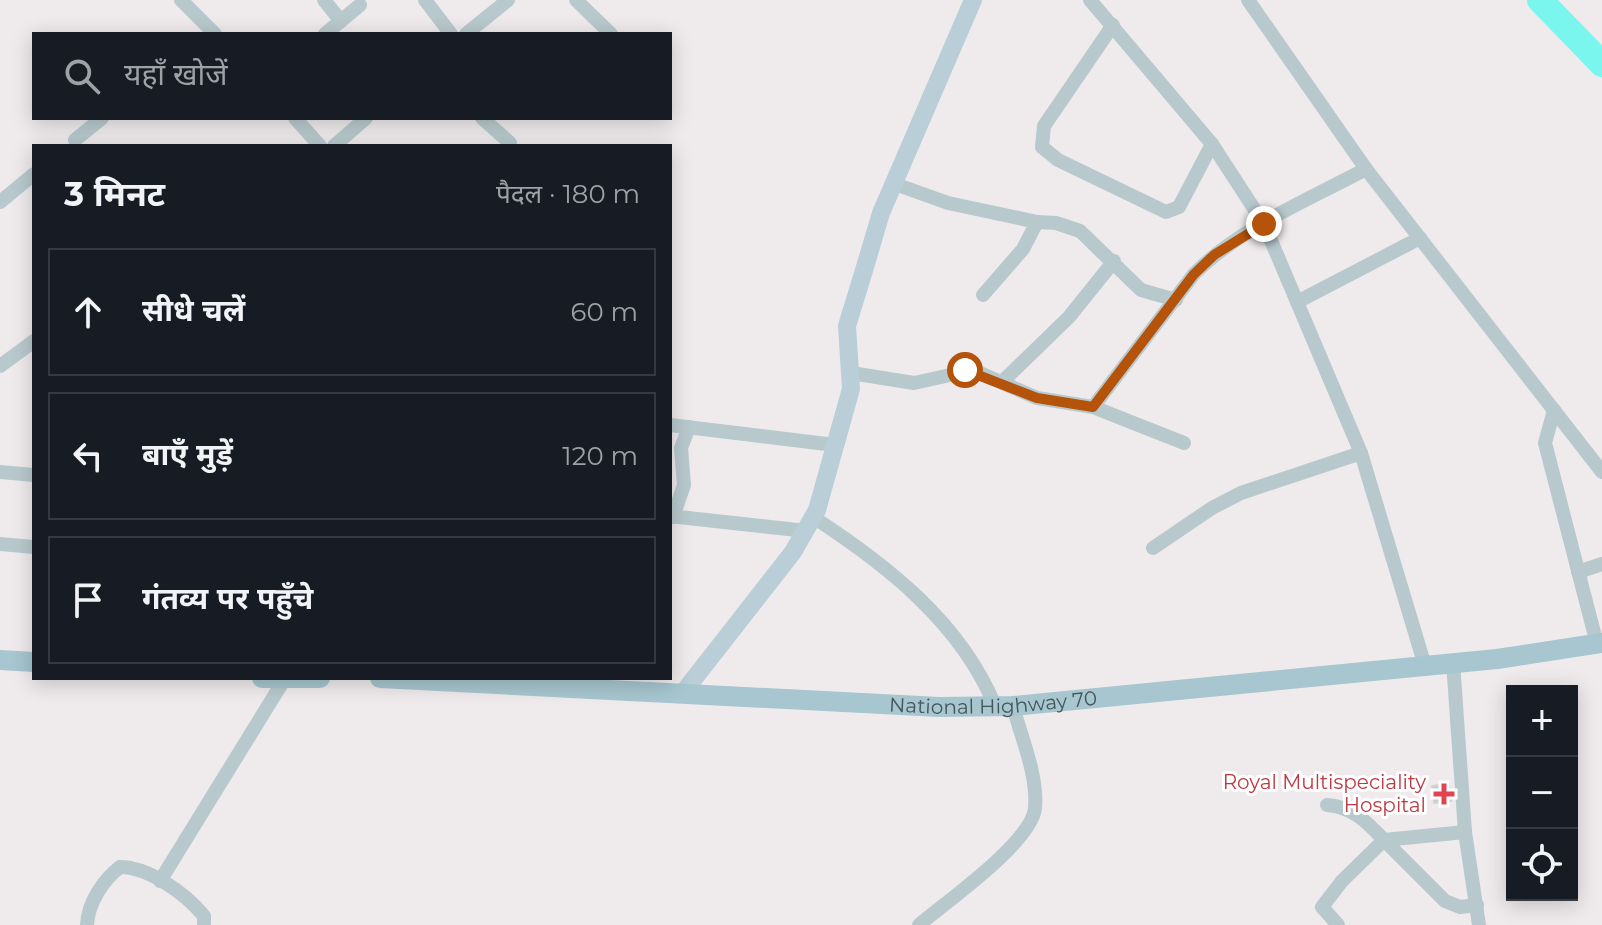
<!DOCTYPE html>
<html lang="hi">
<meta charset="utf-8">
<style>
:root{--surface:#171b24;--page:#242831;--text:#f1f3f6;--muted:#9ea1a6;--line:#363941}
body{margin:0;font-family:Montserrat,"Noto Sans Devanagari",sans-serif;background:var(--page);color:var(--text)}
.controls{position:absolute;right:24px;bottom:24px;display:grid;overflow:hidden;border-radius:0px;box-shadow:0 4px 20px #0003}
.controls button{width:72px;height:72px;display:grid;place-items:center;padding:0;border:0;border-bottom:2px solid var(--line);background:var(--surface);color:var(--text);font:40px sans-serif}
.stop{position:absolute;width:24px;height:24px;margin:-18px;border:6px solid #b45309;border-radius:50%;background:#fff}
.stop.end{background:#b45309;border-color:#fff;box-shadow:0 2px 8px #0008}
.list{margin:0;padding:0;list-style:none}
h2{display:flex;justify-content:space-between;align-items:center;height:104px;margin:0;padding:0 32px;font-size:34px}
h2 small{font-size:26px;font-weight:400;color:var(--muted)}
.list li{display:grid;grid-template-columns:52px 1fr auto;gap:24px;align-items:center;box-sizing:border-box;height:128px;margin:0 16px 16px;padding:0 16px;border:2px solid var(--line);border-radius:0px}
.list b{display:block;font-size:30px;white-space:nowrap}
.list em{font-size:26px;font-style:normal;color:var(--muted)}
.icon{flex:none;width:44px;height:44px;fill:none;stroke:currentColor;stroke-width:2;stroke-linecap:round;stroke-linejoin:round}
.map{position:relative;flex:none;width:1602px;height:925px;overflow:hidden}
.search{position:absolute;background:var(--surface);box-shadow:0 4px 20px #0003;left:32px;top:32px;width:640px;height:88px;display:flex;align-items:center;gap:20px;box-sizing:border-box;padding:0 28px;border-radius:0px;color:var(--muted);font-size:30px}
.panel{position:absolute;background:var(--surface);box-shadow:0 4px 20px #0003;left:32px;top:144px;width:640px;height:536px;border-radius:0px}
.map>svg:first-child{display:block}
</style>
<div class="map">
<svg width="1602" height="925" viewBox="0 0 1602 925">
<rect width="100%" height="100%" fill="#efebec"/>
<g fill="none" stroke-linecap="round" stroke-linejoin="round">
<path stroke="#7bf6ef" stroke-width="26" d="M 1540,0 L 1602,64"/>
</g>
<path fill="#c7cdd2" stroke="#cfd4d8" stroke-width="2" d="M 1449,784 L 1451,801 L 1434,803 L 1432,786 Z"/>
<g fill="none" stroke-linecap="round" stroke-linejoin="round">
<g stroke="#b8c9cd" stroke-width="14">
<path d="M 181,0 L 215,34"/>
<path d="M 324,0 L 341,21"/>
<path d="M 425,0 L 451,34"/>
<path d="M 576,0 L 611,34"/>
<path d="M 1090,0 L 1212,144 L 1264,224 L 1361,453 L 1425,666"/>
<path d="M 1248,0 L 1366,169 L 1602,472"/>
<path d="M 1113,25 L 1044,126 L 1042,147 L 1058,160 L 1166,212 L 1179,207 L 1212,144"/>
<path d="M 325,34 L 360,5"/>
<path d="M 466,34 L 508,0"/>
<path d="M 295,118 L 320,146"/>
<path d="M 482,118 L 510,143"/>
<path d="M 75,140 L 102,118"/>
<path d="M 334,146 L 366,118"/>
<path d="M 895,184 L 948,203 L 1037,222 L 1023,249 L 983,295"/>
<path d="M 0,202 L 34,174"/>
<path d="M 1037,222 L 1056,223 L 1080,231 L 1141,290 L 1176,300"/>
<path d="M 1297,302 L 1420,238"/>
<path d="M 0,366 L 34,341"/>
<path d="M 851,373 L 914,383 L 973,370 L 1037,398 L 1093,407 L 1184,443"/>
<path d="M 1002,382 L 1069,317 L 1114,261"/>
<path d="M 1093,407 L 1194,274 C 1241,227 1308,200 1366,169"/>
<path d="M 1554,410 L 1545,443 L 1597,644"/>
<path d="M 670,425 L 835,445"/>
<path d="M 0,472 L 34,475"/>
<path d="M 670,516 L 806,531"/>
<path d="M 673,517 L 684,485 L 681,448 L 689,427"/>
<path d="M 813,517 C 887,565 961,623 995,706"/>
<path d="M 0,544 L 34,547"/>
<path d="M 1153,548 L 1212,508 L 1241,493 L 1361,453"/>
<path d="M 1578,572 L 1602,564"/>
<path d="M 1453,662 L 1465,832 L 1479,925"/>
<path d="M 1327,805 C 1353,807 1367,822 1384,840 L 1465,832"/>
<path d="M 160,881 L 284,680"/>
<path d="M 87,925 C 88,903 103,880 120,867 C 149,867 186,894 204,916 L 204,925"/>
<path d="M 919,925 C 946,902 1032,842 1035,808 C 1038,775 1021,737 1013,706"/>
<path d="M 1338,925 L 1322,907 L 1342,881 L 1384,840 L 1445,901 L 1460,907 L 1477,905"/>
</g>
<path stroke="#b9ced6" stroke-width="18" d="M 682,694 L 793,552 L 817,510 L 851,389 L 847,326 L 865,267 L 881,213 L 973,0"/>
<g stroke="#a7c6cf" stroke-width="20">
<path d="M 0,660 L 34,662"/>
<path d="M 262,678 L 320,678"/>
<path id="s1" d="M 380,678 L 939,707 L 1013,706 L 1497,659 L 1602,643"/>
</g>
</g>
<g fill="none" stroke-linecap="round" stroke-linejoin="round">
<path stroke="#b45309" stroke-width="10" d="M 965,370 L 1037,398 L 1093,407 L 1194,274 L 1214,255 L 1264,224"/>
</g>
<path fill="#e0444e" stroke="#fff" stroke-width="3" d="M1440 782h8v8h8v8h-8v8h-8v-8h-8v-8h8z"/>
<g text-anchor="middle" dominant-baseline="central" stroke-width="6" stroke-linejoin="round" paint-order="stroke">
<g font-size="20" fill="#42565b" stroke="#fff">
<text stroke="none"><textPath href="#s1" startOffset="614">National Highway 70</textPath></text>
</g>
<g font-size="20" fill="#be3a42" stroke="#fff" text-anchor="end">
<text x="1426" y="782">Royal Multispeciality<tspan x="1426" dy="23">Hospital</tspan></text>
</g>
</g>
</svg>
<div class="controls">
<button>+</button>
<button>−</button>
<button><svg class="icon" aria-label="locate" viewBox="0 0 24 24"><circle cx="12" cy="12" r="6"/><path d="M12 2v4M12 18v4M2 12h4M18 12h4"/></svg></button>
</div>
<div class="stop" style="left:965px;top:370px"></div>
<div class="stop end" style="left:1264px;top:224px"></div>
<div class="search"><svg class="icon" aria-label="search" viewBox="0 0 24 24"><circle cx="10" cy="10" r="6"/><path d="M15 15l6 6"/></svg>यहाँ खोजें</div>
<section class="panel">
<h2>3 मिनट<small>पैदल · 180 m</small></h2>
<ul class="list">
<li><svg class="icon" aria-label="ahead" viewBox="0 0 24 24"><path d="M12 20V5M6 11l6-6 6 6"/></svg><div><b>सीधे चलें</b></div><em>60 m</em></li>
<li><svg class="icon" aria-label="left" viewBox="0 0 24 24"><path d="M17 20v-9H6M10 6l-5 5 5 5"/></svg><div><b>बाएँ मुड़ें</b></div><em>120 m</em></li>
<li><svg class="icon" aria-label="arrive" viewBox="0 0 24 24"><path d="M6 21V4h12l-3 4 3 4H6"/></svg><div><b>गंतव्य पर पहुँचे</b></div></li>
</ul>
</section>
</div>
